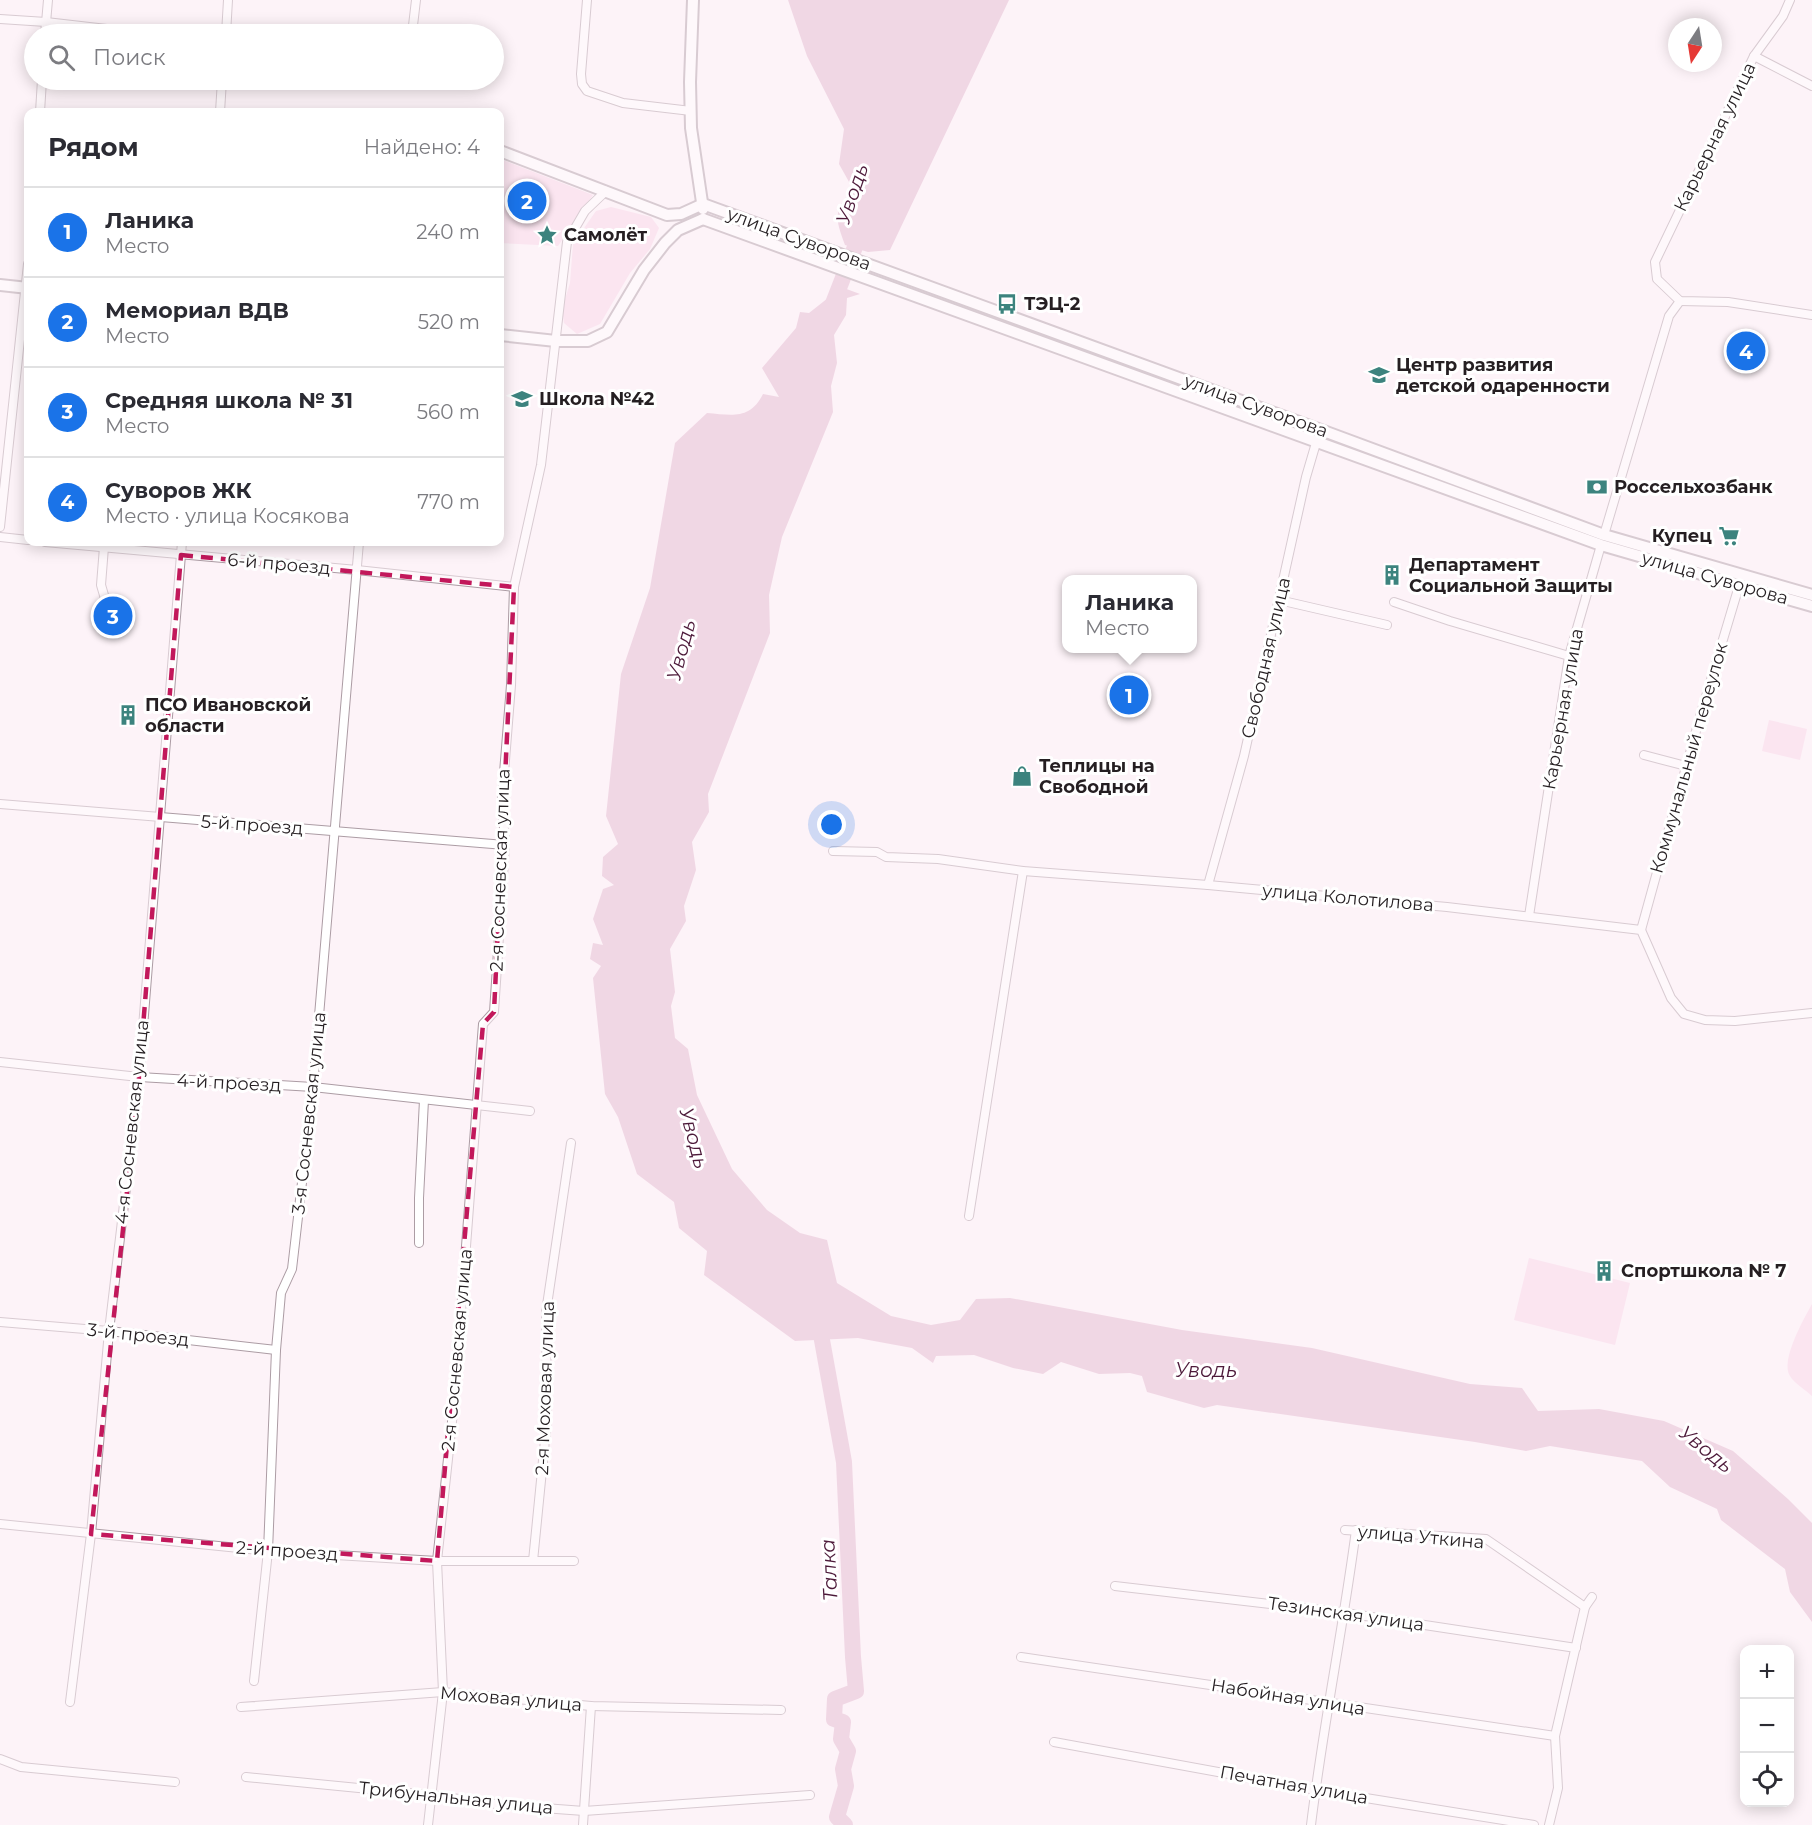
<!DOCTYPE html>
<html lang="ru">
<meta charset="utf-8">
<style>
:root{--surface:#fff;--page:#f2f2f3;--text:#2b2b33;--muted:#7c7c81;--line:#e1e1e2;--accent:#1a73e8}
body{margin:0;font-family:Montserrat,sans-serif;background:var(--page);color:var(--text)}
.controls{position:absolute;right:18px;bottom:18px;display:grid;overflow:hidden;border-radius:12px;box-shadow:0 3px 15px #0003}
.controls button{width:54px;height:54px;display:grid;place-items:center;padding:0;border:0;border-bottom:2px solid var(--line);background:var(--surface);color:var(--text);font:30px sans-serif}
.compass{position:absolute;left:1668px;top:18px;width:54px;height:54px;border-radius:50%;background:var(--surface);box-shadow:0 3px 15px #0003;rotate:192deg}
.you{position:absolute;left:832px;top:825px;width:21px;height:21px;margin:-15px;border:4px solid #fff;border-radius:50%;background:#1a73e8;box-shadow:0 0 0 9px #1a73e833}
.badge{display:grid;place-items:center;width:39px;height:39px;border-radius:50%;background:var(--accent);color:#fff;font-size:20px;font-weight:700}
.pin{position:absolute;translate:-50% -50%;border:3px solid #fff;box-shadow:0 2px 6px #0006}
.popup{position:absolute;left:1062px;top:575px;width:135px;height:78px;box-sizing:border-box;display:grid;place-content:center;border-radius:12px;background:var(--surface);filter:drop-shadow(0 2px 4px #0005);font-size:20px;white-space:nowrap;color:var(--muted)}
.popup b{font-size:22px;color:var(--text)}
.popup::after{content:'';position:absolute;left:50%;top:100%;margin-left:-12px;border:12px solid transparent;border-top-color:var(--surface)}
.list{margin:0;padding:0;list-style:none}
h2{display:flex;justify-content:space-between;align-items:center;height:78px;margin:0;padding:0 24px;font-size:26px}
h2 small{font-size:20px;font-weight:400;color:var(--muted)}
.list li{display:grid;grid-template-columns:39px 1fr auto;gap:18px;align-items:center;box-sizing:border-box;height:90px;padding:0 24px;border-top:2px solid var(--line)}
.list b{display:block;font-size:22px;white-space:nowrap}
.list p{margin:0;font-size:20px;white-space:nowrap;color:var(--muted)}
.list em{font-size:20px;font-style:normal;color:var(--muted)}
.icon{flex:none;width:33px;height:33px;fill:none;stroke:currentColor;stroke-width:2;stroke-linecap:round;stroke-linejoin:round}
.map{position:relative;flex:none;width:1812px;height:1825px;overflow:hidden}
.search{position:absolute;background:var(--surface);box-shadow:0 3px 15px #0003;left:24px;top:24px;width:480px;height:66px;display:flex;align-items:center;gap:15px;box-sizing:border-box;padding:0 21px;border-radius:33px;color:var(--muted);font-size:22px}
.panel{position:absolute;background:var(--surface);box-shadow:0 3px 15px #0003;left:24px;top:108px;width:480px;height:438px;border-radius:12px}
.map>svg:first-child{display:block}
</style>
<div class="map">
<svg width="1812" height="1825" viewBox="0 0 1812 1825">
<rect width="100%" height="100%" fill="#fdf3f8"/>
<g fill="#f8d5e7">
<path d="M 500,159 L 593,195 L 558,246 L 500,243 Z"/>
<path d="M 611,207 L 651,217 L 659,228 L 650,249 L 630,273 L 600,324 L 577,334 L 564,323 L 562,309 L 570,283 L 573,244 L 596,211 Z"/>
<path d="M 1769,720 L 1807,729 L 1800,760 L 1762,751 Z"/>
<path d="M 1529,1258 L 1630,1283 L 1615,1345 L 1514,1320 Z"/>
<path d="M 1812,1304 L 1812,1396 C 1806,1390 1795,1384 1790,1376 C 1780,1360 1804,1319 1812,1304 Z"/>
</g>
<g fill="#e1b6cd">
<path d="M 788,0 L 1009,0 L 890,250 L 868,252 L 845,245 C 835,217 833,212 853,189 L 839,164 L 844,129 L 807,56 Z"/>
<path d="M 833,284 L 860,294 L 847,298 L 846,315 L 834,335 L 837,363 L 831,386 L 833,412 L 782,537 L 769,595 L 770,633 L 708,794 L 709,812 L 692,842 L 696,870 L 684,906 L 686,921 L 670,949 L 675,992 L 671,1006 L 675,1038 L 688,1049 L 697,1095 L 732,1169 L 767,1210 L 800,1233 L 827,1240 L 837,1283 L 891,1316 L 931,1325 L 960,1320 L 976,1299 L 1010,1298 L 1182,1330 L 1312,1348 L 1470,1384 L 1522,1388 L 1538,1411 L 1599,1409 L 1664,1421 L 1733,1451 L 1788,1499 L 1812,1523 L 1812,1622 L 1790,1592 L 1785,1569 L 1721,1520 L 1717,1509 L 1670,1487 L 1642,1461 L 1550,1446 L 1526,1451 L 1475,1442 L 1217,1405 L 1204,1408 L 1147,1392 L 1142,1376 L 1130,1373 L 1099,1374 L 1061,1362 L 1043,1374 L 1013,1368 L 974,1355 L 936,1356 L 933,1363 L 912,1348 L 874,1341 L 858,1338 L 795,1341 L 704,1275 L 707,1251 L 679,1228 L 674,1202 L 637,1174 L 618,1117 L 605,1094 L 593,978 L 601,966 L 590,959 L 593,943 L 603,945 L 593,919 L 603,889 L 614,885 L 602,876 L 603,857 L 618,844 L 606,816 L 621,674 L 650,588 L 675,443 L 707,413 C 732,415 750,420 763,394 L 779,397 L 762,368 L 796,328 L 800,312 L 809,313 L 828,298 Z"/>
</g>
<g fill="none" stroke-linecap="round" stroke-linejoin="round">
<g stroke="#e1b6cd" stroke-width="16">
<path d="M 832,306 L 862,229"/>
<path d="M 818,1318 L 844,1462 L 853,1657 L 856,1691 L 835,1699 L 834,1719 L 843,1722 L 841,1739 L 848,1751 L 843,1769 L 846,1786 L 837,1817 L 845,1825"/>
</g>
<g stroke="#ac9ca4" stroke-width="10">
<g id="street">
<path d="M 587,0 L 581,74 L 582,84 L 587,91 L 623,103 L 691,111"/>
<path d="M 1790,0 L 1783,16 L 1754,56 L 1655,262 L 1657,279 L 1680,301 L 1728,302 L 1812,315"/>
<path d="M 0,19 L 46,22 L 150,34"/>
<path d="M 45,34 L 48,0"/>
<path d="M 226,34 L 228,0"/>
<path d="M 412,34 L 416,0"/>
<path d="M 1754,56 L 1812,86"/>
<path d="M 40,112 L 42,80"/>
<path d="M 220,112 L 222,80"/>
<path d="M 0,527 L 28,264"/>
<path d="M 1604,535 L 1669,316 L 1680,301"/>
<path d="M 0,537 L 28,540"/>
<path d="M 45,542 L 357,570 L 514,587"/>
<path d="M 104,547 L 101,585 L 106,602"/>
<path d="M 1279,600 L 1387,625"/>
<path d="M 1394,602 L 1450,621 L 1569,656"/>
<path d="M 1644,755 L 1686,766"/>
<path d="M 0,804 L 505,845"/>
<path d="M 833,851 L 877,852 L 886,857 L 938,859 L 1023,871 L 1208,885 L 1447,907 L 1641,930 L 1671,998 L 1684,1014 L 1705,1020 L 1735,1021 L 1812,1013"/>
<path d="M 1208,885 L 1244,756 L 1306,477 L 1316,443"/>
<path d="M 1529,916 L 1569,656 L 1601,545"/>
<path d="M 1641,930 L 1701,713 L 1739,586"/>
<path d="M 0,1062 L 139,1077 L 313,1087 L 530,1111"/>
<path d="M 969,1216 L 1023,871"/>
<path d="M 419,1243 L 419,1198 L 424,1100"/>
<path d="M 0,1322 L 109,1331 L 276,1350"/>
<path d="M 0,1524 L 268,1551 L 437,1561 L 574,1561"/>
<path d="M 1345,1530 L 1486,1539 L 1585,1607"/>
<path d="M 533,1561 L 547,1420 L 546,1312 L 571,1143"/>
<path d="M 1115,1586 L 1339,1612 L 1576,1648"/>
<path d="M 1021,1657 L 1555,1736"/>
<path d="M 254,1681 L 268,1551 L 276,1350 L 281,1293 L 292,1269 L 313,1087 L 359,542"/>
<path d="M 70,1702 L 91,1534 L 109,1331 L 139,1077 L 182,542"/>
<path d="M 241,1707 L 443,1692 L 591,1706 L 781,1710"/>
<path d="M 1054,1742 L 1316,1790 L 1534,1825"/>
<path d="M 0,1759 L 21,1767 L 175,1782"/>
<path d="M 246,1777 L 430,1795 L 503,1805 L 584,1811 L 810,1795"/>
<path d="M 428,1825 L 443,1692 L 437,1561 L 454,1403 L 483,1024 L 494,1012 L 505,845 L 502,798 L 511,685 L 514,587 L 541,465 L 567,242 L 585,211 L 606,191"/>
<path d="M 583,1825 L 591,1706"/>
<path d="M 1311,1825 C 1323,1726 1343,1629 1356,1530"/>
<path d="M 1549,1825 L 1558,1788 L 1555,1736 L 1585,1607 L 1592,1597"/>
</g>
</g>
<g stroke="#ac9ca4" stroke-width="14">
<g id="secondary">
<path d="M 693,0 L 690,82 L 691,128 L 703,209"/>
<path d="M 500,151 L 667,215 L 681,214 L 703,204"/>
<path d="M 703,204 L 1321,430 L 1604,535 L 1812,595"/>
<path d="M 703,219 L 1601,545 L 1812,606"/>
<path d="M 0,285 L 28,288"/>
<path d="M 500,335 L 556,341 L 588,341 L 607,332 L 644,270 L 665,243 L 678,230 L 703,219"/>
</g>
</g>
<use href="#street" stroke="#fff" stroke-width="8"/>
<use href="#secondary" stroke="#fff" stroke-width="10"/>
</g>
<path d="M0 0H1812V1825H0ZM 181,555 L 514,587 L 494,1012 L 483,1024 L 437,1561 L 91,1534 L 139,1077 Z" fill="#fdf3f8" fill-opacity=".55" fill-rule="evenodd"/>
<path fill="none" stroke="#c2185b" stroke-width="4.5" stroke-dasharray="12 8" stroke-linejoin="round" d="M 181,555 L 514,587 L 494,1012 L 483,1024 L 437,1561 L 91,1534 L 139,1077 Z"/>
<defs>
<g id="sight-bare" transform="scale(1.62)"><path d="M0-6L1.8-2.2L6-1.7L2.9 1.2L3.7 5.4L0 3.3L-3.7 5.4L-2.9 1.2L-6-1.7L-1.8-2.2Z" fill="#3c837e" stroke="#fff" stroke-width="2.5" paint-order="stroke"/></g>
<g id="bus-bare" transform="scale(1.62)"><path d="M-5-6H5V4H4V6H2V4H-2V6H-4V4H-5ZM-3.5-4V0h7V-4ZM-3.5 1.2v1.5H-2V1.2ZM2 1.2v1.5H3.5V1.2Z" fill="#3c837e" stroke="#fff" stroke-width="2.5" paint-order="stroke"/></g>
<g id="school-bare" transform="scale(1.62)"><path d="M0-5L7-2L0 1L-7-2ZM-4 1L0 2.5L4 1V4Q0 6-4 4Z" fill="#3c837e" stroke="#fff" stroke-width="2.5" paint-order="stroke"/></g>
<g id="bank-bare" transform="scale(1.62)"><path d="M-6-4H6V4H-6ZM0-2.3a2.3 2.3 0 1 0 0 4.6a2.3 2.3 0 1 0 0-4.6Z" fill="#3c837e" stroke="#fff" stroke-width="2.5" paint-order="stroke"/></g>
<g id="supermarket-bare" transform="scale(1.62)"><path d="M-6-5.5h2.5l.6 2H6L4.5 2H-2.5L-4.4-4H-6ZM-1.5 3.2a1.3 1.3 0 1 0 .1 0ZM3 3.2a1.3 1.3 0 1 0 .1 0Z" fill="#3c837e" stroke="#fff" stroke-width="2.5" paint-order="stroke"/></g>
<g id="building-bare" transform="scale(1.62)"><path d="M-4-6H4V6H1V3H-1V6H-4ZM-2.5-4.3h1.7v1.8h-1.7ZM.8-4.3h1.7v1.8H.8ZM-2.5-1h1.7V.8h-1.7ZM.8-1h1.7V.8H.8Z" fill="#3c837e" stroke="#fff" stroke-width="2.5" paint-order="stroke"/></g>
<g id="shop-bare" transform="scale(1.62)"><path d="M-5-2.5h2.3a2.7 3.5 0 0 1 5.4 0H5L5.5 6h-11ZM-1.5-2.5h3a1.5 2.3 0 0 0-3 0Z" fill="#3c837e" stroke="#fff" stroke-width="2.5" paint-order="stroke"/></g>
</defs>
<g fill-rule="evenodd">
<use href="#sight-bare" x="547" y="235"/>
<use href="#bus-bare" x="1007" y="304"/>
<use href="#school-bare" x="1379" y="375"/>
<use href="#school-bare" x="522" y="399"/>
<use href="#bank-bare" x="1597" y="487"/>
<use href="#supermarket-bare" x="1729" y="536"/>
<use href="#building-bare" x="1392" y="575"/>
<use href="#building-bare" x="128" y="715"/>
<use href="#shop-bare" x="1022" y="776"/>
<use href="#building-bare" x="1604" y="1271"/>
</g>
<g text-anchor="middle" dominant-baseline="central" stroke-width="6" stroke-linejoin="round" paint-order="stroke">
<g font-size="18" fill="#251f22" stroke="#fff">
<text transform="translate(1715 137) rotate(-64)">Карьерная улица</text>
<text transform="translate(799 239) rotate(20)">улица Суворова</text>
<text transform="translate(1256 406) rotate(20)">улица Суворова</text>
<text transform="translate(279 564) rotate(5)">6-й проезд</text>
<text transform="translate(1715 578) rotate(16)">улица Суворова</text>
<text transform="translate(1266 658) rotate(-77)">Свободная улица</text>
<text transform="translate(1563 709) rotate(-80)">Карьерная улица</text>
<text transform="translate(1689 758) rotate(-74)">Коммунальный переулок</text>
<text transform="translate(252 825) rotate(4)">5-й проезд</text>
<text transform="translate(500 870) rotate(-88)">2-я Сосневская улица</text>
<text transform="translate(1348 898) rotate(5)">улица Колотилова</text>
<text transform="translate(229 1083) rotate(3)">4-й проезд</text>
<text transform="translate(309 1113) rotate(-84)">3-я Сосневская улица</text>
<text transform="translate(132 1122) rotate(-84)">4-я Сосневская улица</text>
<text transform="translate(138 1335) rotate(6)">3-й проезд</text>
<text transform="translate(457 1350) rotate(-85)">2-я Сосневская улица</text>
<text transform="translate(545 1388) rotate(-88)">2-я Моховая улица</text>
<text transform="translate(1421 1537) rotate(5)">улица Уткина</text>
<text transform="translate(287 1551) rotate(4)">2-й проезд</text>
<text transform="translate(1346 1614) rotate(8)">Тезинская улица</text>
<text transform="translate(1288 1697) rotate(9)">Набойная улица</text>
<text transform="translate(511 1699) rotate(5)">Моховая улица</text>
<text transform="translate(1294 1785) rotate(10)">Печатная улица</text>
<text transform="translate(456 1798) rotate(6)">Трибунальная улица</text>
</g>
<g font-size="18" font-weight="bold" fill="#251f22" stroke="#fff" text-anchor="start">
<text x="564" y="235">Самолёт</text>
<text x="1024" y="304">ТЭЦ-2</text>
<text x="1396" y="365">Центр развития<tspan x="1396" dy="21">детской одаренности</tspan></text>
<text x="539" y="399">Школа №42</text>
<text x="1614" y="487">Россельхозбанк</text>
<text x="1712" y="536" text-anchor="end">Купец</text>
<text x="1409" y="565">Департамент<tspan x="1409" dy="21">Социальной Защиты</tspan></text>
<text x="145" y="705">ПСО Ивановской<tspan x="145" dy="21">области</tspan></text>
<text x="1039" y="766">Теплицы на<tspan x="1039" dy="21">Свободной</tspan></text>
<text x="1621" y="1271">Спортшкола № 7</text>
</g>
<g font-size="20" font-style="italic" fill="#4d1a3a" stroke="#fff">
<text transform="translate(852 194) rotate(-71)">Уводь</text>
<text transform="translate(681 650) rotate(-75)">Уводь</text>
<text transform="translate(694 1138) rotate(75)">Уводь</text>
<text x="1206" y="1370">Уводь</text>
<text transform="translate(1706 1449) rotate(39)">Уводь</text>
<text transform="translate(829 1570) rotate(-93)">Талка</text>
</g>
</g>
</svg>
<div class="controls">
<button>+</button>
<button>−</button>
<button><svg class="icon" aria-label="locate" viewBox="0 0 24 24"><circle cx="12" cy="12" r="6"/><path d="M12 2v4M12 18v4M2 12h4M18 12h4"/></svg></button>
</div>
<svg class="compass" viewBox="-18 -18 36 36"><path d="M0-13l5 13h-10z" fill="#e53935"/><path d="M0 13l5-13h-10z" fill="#7c7c81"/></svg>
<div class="you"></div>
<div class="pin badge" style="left:1129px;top:695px">1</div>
<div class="popup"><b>Ланика</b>Место</div>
<div class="pin badge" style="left:527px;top:201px">2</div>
<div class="pin badge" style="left:113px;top:616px">3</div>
<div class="pin badge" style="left:1746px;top:351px">4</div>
<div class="search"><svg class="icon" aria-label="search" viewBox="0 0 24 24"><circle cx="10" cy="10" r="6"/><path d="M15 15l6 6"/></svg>Поиск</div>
<section class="panel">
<h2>Рядом<small>Найдено: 4</small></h2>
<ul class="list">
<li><span class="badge">1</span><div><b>Ланика</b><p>Место</p></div><em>240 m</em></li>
<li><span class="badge">2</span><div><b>Мемориал ВДВ</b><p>Место</p></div><em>520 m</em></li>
<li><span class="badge">3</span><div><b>Средняя школа № 31</b><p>Место</p></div><em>560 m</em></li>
<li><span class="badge">4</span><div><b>Суворов ЖК</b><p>Место · улица Косякова</p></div><em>770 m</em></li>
</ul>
</section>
</div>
